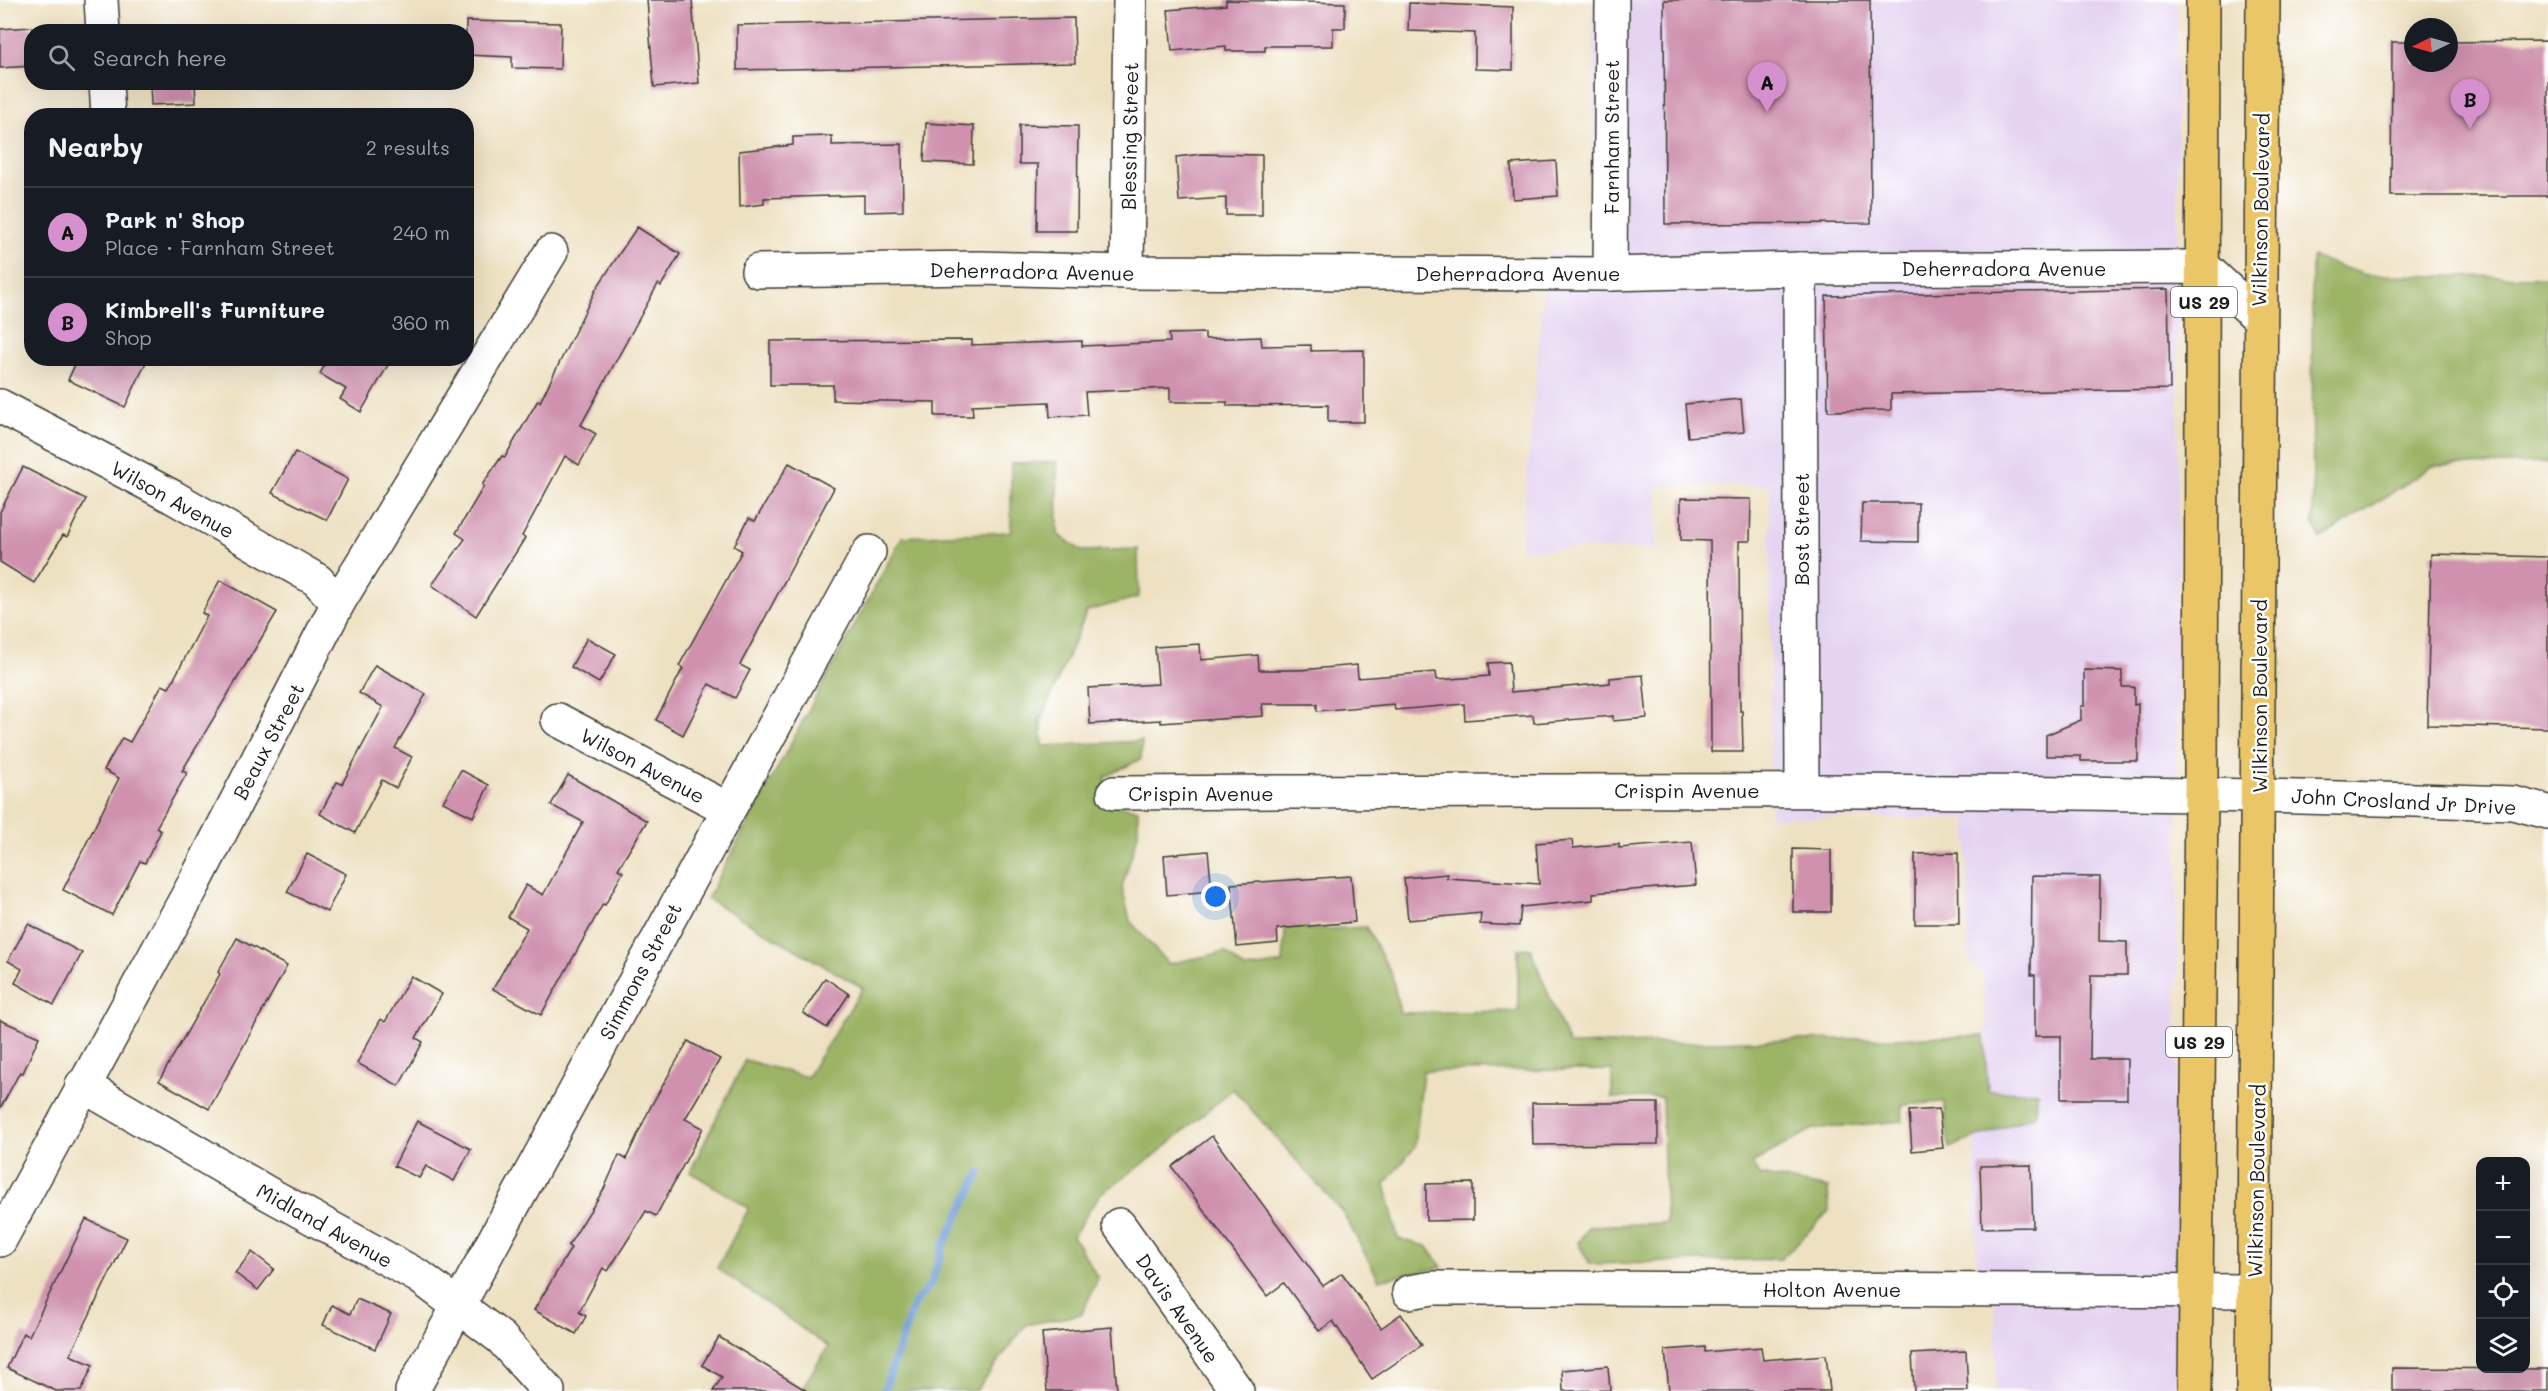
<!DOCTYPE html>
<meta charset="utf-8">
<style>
:root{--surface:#171b24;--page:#242831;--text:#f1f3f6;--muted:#9ea1a6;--line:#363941;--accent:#d690ce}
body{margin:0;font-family:Mali,sans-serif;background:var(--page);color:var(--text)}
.controls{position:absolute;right:18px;bottom:18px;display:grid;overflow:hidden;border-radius:12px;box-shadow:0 6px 24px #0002}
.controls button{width:54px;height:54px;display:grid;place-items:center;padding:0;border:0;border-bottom:2px solid var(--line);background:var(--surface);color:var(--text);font:30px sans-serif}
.compass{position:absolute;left:2404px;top:18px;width:54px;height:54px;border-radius:50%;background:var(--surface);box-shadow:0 6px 24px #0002;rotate:265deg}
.you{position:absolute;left:1216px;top:897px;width:21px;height:21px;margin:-15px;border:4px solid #fff;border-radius:50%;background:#1a73e8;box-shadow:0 0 0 9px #1a73e833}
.badge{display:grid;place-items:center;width:39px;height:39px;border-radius:50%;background:var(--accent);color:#111;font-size:20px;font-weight:700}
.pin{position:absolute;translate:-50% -50px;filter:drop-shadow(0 2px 3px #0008)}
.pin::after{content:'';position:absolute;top:32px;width:21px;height:18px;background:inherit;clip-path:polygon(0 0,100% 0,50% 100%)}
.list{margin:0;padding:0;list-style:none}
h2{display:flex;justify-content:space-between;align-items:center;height:78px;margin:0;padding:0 24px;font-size:26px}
h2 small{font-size:20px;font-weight:400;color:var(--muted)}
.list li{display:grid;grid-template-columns:39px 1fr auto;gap:18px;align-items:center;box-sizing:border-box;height:90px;padding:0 24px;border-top:2px solid var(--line)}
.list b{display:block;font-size:22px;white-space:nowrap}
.list p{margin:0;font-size:20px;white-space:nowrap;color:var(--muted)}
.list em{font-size:20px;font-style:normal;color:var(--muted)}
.icon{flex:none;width:33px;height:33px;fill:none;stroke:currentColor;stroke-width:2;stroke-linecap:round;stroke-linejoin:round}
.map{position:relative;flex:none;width:2548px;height:1391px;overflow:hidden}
.search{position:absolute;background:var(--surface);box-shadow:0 6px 24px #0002;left:24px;top:24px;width:450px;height:66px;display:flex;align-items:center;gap:15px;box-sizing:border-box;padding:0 21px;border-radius:24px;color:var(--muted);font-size:22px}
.panel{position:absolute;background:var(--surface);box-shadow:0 6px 24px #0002;left:24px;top:108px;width:450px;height:258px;border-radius:24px}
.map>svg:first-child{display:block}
</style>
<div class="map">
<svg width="2548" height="1391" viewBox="0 0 2548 1391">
<rect width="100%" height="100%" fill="#fff"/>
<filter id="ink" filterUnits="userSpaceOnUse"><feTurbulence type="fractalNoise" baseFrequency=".0167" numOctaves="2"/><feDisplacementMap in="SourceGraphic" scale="12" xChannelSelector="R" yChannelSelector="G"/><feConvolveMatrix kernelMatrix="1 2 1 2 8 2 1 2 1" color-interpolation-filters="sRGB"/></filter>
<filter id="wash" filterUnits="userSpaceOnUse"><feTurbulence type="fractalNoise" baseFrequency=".008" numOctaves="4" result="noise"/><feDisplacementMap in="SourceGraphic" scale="24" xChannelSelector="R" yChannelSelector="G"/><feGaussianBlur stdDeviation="1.35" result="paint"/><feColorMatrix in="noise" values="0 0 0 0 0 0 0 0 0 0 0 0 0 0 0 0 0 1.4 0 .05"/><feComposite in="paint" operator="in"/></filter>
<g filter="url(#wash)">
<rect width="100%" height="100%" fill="#eee1c2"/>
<path fill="#e4d3f1" d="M 1593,0 L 2178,0 L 2177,1391 L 1996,1391 L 1995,1304 L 1977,1267 L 1974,1138 L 2036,1115 L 2037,1092 L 1988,1091 L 1983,973 L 1979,973 L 1968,956 L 1967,819 L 1770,817 L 1770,485 L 1657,486 L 1657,549 L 1520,549 L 1547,254 L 1595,254 Z"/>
<g fill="#9cb466" stroke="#5c6841" stroke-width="1.5">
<path d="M 2312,257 L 2366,275 L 2548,277 L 2548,463 L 2433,466 L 2320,539 L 2313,523 Z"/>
<path d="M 1057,462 L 1058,534 L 1082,551 L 1138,549 L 1139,597 L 1087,611 L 1041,720 L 1043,746 L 1142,741 L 1141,759 L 1105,777 L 1105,801 L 1138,810 L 1138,834 L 1122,887 L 1130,921 L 1168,964 L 1225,952 L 1245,969 L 1283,963 L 1288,886 L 1303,886 L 1307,930 L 1366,927 L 1392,975 L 1400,1013 L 1518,1011 L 1518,949 L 1530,948 L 1569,1045 L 1984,1036 L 1988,1091 L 2037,1092 L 2036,1115 L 1949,1148 L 1944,1102 L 1902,1105 L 1903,1121 L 1813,1129 L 1752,1163 L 1759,1175 L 1828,1188 L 1829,1211 L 1781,1259 L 1590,1264 L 1578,1243 L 1589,1226 L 1666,1223 L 1662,1097 L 1612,1098 L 1612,1070 L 1423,1071 L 1415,1147 L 1385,1184 L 1398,1239 L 1427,1246 L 1442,1267 L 1379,1280 L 1343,1213 L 1233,1089 L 1153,1157 L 1100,1194 L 1073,1236 L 1098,1278 L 1082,1314 L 1026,1325 L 976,1391 L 800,1391 L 828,1347 L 717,1268 L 749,1208 L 690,1172 L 745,1060 L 807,1077 L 863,988 L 707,899 L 902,537 L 1011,532 L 1011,463 Z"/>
</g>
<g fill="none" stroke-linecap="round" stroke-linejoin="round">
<path stroke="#6d9bd5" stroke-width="8" d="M 884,1391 L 914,1304 L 931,1284 L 944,1244 L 980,1173"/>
</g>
<g id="blocks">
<g fill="#cf91ae">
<path d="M 647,0 L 692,0 L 699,83 L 654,87 Z"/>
<path d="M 1226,0 L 1345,3 L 1345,28 L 1333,28 L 1333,46 L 1265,46 L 1265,51 L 1226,51 L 1226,46 L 1172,51 L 1168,10 L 1226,5 Z"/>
<path d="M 1664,0 L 1870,0 L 1871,223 L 1665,224 Z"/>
<path d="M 1409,3 L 1513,7 L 1513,70 L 1475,69 L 1475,33 L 1408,31 Z"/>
<path d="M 1074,18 L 1075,63 L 737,70 L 737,25 Z"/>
<path d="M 466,21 L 561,23 L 560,69 L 512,68 L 512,57 L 466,55 Z"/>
<path d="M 32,27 L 32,66 L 0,68 L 0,29 Z"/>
<path d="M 2548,41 L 2548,196 L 2391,196 L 2392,42 L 2413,42 L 2413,63 L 2449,63 L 2449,42 Z"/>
<path d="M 150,82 L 195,82 L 196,103 L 151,105 Z"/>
<path d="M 926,123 L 974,126 L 973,164 L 924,162 Z"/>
<path d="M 1019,125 L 1078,126 L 1077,231 L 1037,231 L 1038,164 L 1019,164 Z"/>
<path d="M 832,136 L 832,145 L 902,144 L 903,211 L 864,212 L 864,195 L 764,198 L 764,204 L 740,207 L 739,151 L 793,145 L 793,137 Z"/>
<path d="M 1202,154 L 1262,155 L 1262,215 L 1226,215 L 1226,198 L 1179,201 L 1176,157 Z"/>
<path d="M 1556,161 L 1558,196 L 1513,199 L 1511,164 Z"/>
<path d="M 637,227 L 680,254 L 661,286 L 658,284 L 581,425 L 596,434 L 579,465 L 565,456 L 522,536 L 525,538 L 476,616 L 432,585 L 465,539 L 456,533 L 484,486 L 482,485 L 502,456 L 505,457 L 538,400 L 540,402 L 596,289 Z"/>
<path d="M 2168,289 L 2170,389 L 1891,394 L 1891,410 L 1828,411 L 1826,296 Z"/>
<path d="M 1205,333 L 1205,339 L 1261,337 L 1262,346 L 1311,345 L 1311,351 L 1364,350 L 1364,422 L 1328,422 L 1328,405 L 1227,406 L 1227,402 L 1170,402 L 1170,388 L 1085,392 L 1087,415 L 1050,417 L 1049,402 L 972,405 L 973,416 L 935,416 L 935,402 L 833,400 L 833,385 L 770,385 L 770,341 L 972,340 L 972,345 L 1082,341 L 1082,346 L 1170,342 L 1169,334 Z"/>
<path d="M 78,358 L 148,358 L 125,407 L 68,380 Z"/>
<path d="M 328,358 L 392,358 L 361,412 L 340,399 L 346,389 L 320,374 Z"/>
<path d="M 1741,399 L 1744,432 L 1688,437 L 1685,404 Z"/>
<path d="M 295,452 L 348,479 L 327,520 L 272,493 Z"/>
<path d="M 789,463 L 834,488 L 740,665 L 750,670 L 735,698 L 709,684 L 683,735 L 656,720 L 683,668 L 679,666 L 742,551 L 734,546 L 749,518 L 755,521 Z"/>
<path d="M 23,467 L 86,499 L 67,537 L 63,535 L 34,583 L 0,562 L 0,512 Z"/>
<path d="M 1681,498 L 1751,499 L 1750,541 L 1739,541 L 1740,711 L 1742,711 L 1743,752 L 1711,752 L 1710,541 L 1681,540 Z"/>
<path d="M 1862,503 L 1918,503 L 1918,542 L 1861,541 Z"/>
<path d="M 2431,554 L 2548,557 L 2548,728 L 2427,725 Z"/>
<path d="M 220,580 L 277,612 L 182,771 L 187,773 L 156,828 L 161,831 L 145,863 L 140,861 L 112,915 L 63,890 L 119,778 L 104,770 L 122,738 L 130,742 L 162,685 L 169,688 L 207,616 L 202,613 Z"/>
<path d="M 587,638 L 616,654 L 599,683 L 571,667 Z"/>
<path d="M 1200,644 L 1201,660 L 1258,655 L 1259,670 L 1300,670 L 1357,665 L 1358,678 L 1436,672 L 1437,680 L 1489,676 L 1488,663 L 1509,662 L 1511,692 L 1610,683 L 1610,678 L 1643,675 L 1647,718 L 1613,721 L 1613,716 L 1534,723 L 1533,715 L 1465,720 L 1464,704 L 1395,710 L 1394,704 L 1317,711 L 1317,704 L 1262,704 L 1263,716 L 1161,723 L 1161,720 L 1090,724 L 1088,688 L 1158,684 L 1155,647 Z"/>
<path d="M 375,665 L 426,694 L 395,748 L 412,757 L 396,788 L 382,780 L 355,833 L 320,814 L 337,782 L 342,784 L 383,707 L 359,693 Z"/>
<path d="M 2084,670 L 2122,671 L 2122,687 L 2134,687 L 2134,705 L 2138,704 L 2138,761 L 2081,761 L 2081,756 L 2046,756 L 2046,735 L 2081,720 L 2081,706 L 2084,706 Z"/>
<path d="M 461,770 L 489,785 L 473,817 L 443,802 Z"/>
<path d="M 568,775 L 647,821 L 618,869 L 623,872 L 605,905 L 603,904 L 541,1015 L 493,989 L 527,928 L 508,917 L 526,885 L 543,895 L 583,822 L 551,805 Z"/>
<path d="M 1572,840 L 1573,848 L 1619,844 L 1619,848 L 1692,842 L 1696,885 L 1593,893 L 1593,900 L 1521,907 L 1519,926 L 1480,924 L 1481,913 L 1408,920 L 1404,878 L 1447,874 L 1447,878 L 1539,884 L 1536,843 Z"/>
<path d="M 1793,849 L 1831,850 L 1831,912 L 1793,912 Z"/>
<path d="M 1208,851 L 1212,891 L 1167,895 L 1164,855 Z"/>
<path d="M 1958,853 L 1959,924 L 1915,924 L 1915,854 Z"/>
<path d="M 307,854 L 346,874 L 327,912 L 287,892 Z"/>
<path d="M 1351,876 L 1355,922 L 1277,929 L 1278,943 L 1237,947 L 1231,884 Z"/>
<path d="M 2032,876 L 2100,877 L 2099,941 L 2127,942 L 2127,975 L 2091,975 L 2090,1059 L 2127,1059 L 2127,1099 L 2061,1099 L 2061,1036 L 2035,1036 L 2035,975 L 2031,975 Z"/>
<path d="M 28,924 L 82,953 L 54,1005 L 15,983 L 22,969 L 8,961 Z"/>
<path d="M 237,938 L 287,966 L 209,1109 L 159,1081 L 220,974 L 218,972 Z"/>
<path d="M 411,976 L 442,994 L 416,1038 L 423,1042 L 399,1086 L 357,1063 L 381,1019 L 385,1022 Z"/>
<path d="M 825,978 L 849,994 L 827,1028 L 803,1013 Z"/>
<path d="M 0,1020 L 39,1037 L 23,1073 L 20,1072 L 0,1109 Z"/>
<path d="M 688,1041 L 720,1059 L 685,1119 L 703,1128 L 656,1216 L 646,1211 L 608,1271 L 603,1268 L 579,1312 L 586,1316 L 576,1334 L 534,1310 L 571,1248 L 568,1246 L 604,1189 L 619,1155 L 626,1159 L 651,1106 Z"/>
<path d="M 1532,1103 L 1658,1103 L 1658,1144 L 1533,1145 Z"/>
<path d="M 1939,1109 L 1943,1148 L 1912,1151 L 1909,1111 Z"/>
<path d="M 417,1121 L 471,1149 L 454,1181 L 426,1166 L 419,1178 L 394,1166 Z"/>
<path d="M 1212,1136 L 1323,1286 L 1342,1273 L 1381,1328 L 1401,1314 L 1422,1345 L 1372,1379 L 1333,1321 L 1319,1331 L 1284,1283 L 1267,1296 L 1172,1167 Z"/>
<path d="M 2031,1165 L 2033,1227 L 1982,1228 L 1980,1166 Z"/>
<path d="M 1473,1183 L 1473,1220 L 1426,1221 L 1426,1184 Z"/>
<path d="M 86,1219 L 127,1238 L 70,1355 L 93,1365 L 81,1391 L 56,1391 L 7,1368 L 23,1333 L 29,1336 Z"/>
<path d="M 252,1252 L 274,1269 L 258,1290 L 235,1273 Z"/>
<path d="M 357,1299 L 391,1314 L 375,1349 L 323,1325 L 332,1305 L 350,1314 Z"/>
<path d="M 1112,1327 L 1117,1391 L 1047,1391 L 1042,1333 Z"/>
<path d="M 719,1337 L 807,1391 L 713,1391 L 722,1377 L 702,1365 Z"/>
<path d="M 1705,1347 L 1705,1352 L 1761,1347 L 1763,1360 L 1826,1355 L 1830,1391 L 1669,1391 L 1665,1350 Z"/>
<path d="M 1966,1351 L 1968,1391 L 1914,1391 L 1912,1354 Z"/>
<path d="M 1608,1366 L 1610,1390 L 1563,1391 L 1562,1370 Z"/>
<path d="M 2392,1368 L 2548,1369 L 2548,1391 L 2392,1391 Z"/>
</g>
</g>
</g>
<g filter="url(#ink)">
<use href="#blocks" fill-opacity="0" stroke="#3c3a35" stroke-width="1.5"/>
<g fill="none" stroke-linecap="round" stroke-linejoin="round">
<g stroke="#3c3a35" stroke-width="36">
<g id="minor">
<path d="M 101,0 L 103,32"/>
<path d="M 106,82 L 108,116"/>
<path d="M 1800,269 L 1802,789"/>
<path d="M 758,271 L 980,268 L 1127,272 L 1610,274 L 1800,269 L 2204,267 L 2259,318"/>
<path d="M 1127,272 L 1130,0"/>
<path d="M 1610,274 L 1612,0"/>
<path d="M 0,406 L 173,497 L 317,580 L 338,603"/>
<path d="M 558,720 L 728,809"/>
<path d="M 1114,793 C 1580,790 2047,787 2513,803 L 2548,812"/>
<path d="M 82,1085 L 269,1194 L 420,1277 L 501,1338 L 548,1391"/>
<path d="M 1119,1225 L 1237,1391"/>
<path d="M 0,1240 L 194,884 L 338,603 L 551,252"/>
<path d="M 1409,1292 L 1433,1288 L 1562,1288 L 2255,1291"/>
<path d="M 412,1391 L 869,552"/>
</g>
</g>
<g stroke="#3c3a35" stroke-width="36">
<g id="major">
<path d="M 2195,1391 L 2201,794 L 2203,0"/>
<path d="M 2253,1391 L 2263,0"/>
</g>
</g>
<use href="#minor" stroke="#fff" stroke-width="33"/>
<use href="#major" stroke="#ebc669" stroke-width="33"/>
</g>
</g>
<g text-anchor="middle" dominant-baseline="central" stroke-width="5" stroke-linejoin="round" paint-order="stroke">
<g fill="#fff" stroke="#606060" stroke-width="1.5">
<rect x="2171" y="287" width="66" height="30" rx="4.5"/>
<rect x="2166" y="1027" width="66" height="30" rx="4.5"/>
</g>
<g font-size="18" font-weight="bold" fill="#1c1c1c">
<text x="2204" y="302">US 29</text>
<text x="2199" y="1042">US 29</text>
</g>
<g font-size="20" fill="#1c1c1c" stroke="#fff">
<text transform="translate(1129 136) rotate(-89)">Blessing Street</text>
<text transform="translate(1611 137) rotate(-90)">Farnham Street</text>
<text transform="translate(2260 210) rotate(-89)">Wilkinson Boulevard</text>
<text x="2004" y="268">Deherradora Avenue</text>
<text transform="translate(1032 271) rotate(1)">Deherradora Avenue</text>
<text x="1518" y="273">Deherradora Avenue</text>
<text transform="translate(173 499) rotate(29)">Wilson Avenue</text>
<text transform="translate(1801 529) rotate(-90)">Bost Street</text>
<text transform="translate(2259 696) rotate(-90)">Wilkinson Boulevard</text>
<text transform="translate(268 741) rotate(-62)">Beaux Street</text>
<text transform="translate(643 765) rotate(28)">Wilson Avenue</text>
<text x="1687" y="790">Crispin Avenue</text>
<text x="1201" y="793">Crispin Avenue</text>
<text transform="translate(2404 801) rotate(3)">John Crosland Jr Drive</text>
<text transform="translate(640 971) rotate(-62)">Simmons Street</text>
<text transform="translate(2256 1181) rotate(-89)">Wilkinson Boulevard</text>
<text transform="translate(325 1225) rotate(29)">Midland Avenue</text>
<text x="1832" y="1289">Holton Avenue</text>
<text transform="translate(1178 1308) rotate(55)">Davis Avenue</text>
</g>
</g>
</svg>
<div class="controls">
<button>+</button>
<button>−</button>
<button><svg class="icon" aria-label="locate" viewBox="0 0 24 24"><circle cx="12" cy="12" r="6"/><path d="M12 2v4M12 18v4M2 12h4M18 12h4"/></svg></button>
<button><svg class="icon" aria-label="layers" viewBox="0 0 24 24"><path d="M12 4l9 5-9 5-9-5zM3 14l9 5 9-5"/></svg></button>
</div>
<svg class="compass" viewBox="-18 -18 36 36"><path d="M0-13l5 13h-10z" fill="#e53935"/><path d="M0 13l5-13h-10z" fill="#9ea1a6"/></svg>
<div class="you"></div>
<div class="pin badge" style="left:1767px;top:112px">A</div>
<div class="pin badge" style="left:2470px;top:129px">B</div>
<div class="search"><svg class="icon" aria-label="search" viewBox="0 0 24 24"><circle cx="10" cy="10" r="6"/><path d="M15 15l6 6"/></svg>Search here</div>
<section class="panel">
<h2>Nearby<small>2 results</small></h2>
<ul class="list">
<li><span class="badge">A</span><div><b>Park n' Shop</b><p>Place · Farnham Street</p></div><em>240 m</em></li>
<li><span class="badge">B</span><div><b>Kimbrell's Furniture</b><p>Shop</p></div><em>360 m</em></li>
</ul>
</section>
</div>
